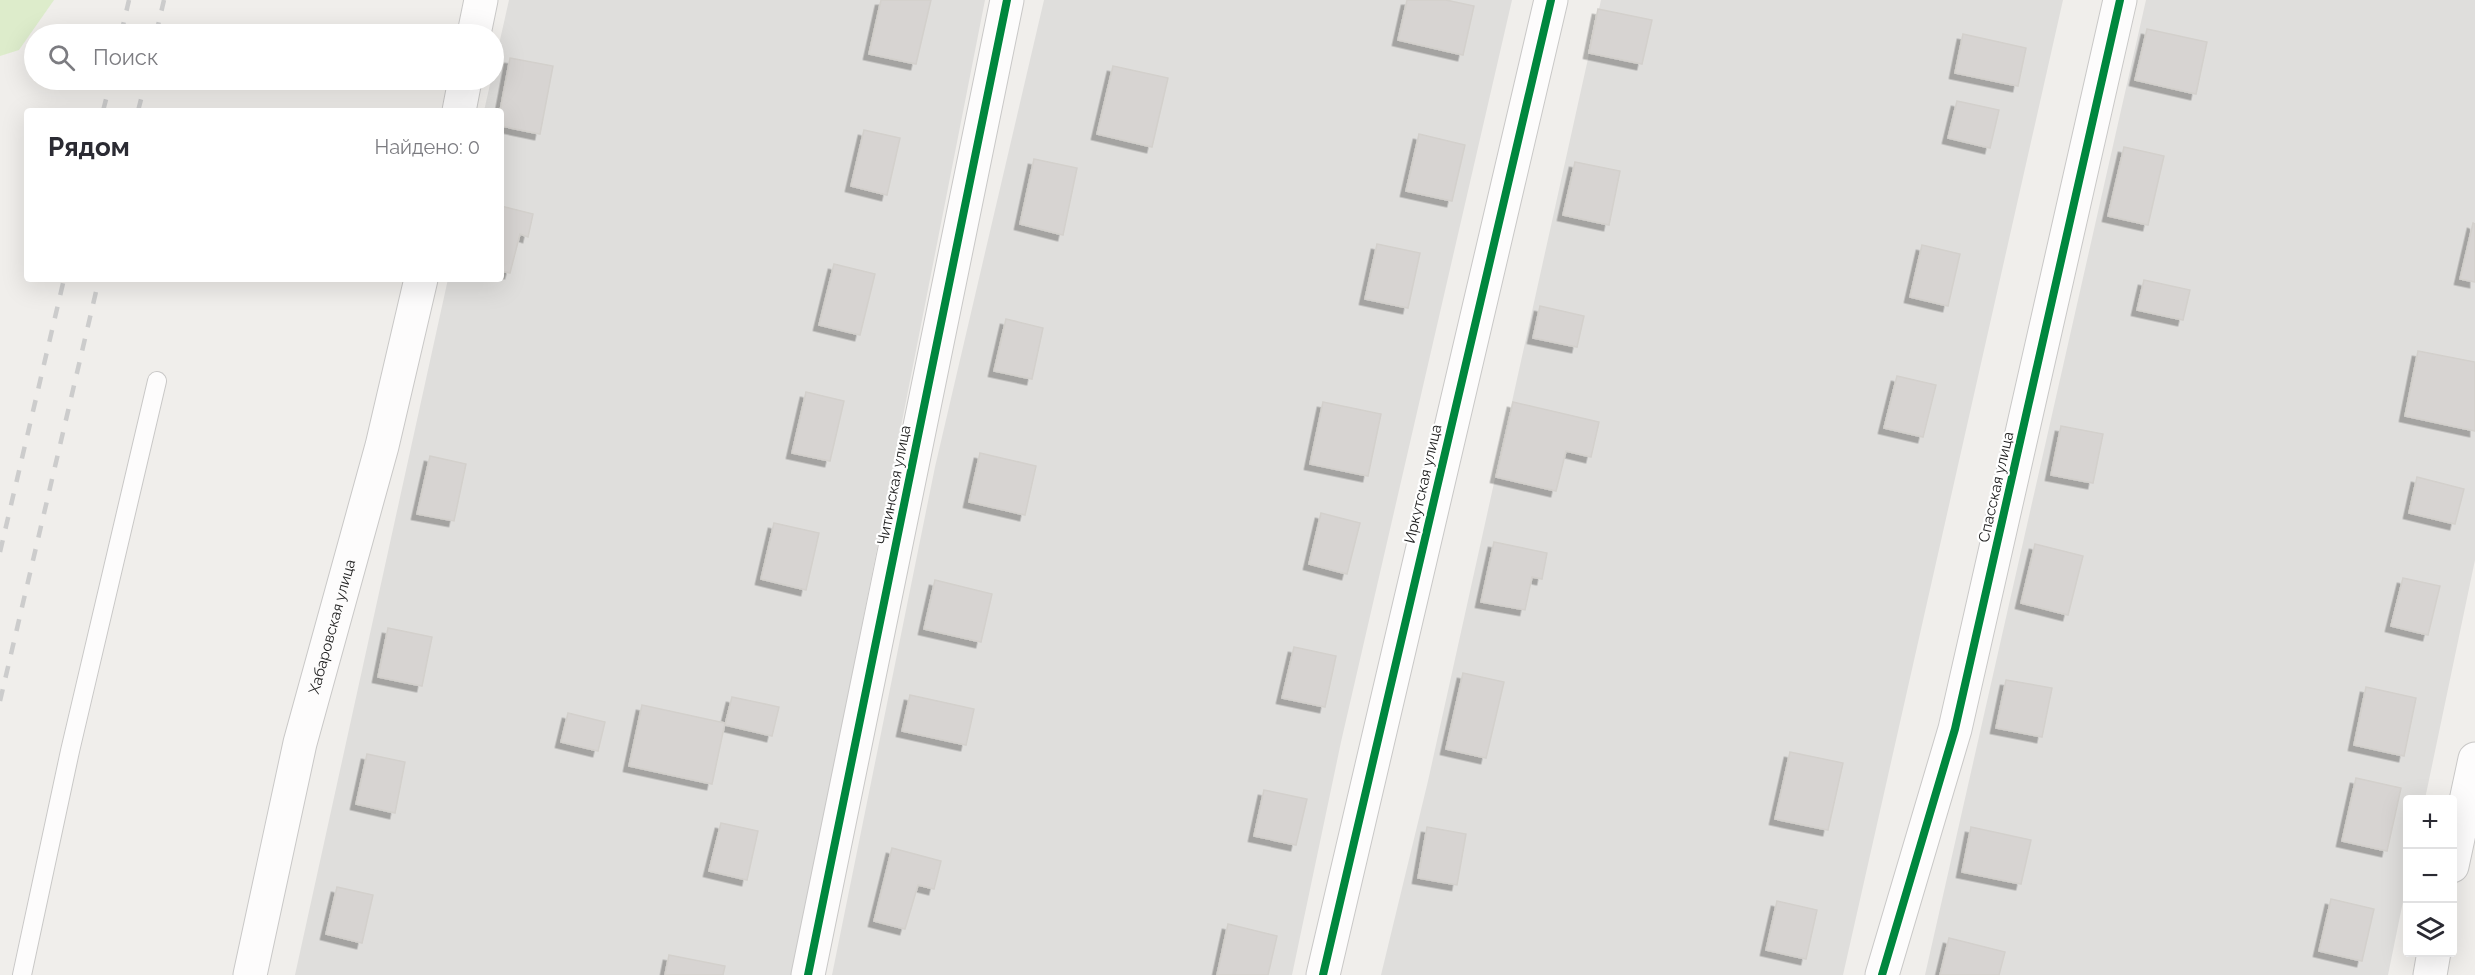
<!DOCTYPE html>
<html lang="ru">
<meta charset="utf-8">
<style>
:root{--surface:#fff;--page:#f2f2f3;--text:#2b2b33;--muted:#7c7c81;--line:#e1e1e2}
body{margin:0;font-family:Raleway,sans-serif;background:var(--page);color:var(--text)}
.controls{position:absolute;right:18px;bottom:18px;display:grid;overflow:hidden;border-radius:6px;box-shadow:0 6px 24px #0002}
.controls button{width:54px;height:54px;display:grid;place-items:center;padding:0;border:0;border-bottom:2px solid var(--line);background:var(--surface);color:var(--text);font:30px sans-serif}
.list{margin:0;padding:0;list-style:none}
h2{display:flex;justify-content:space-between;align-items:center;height:78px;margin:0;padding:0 24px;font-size:26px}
h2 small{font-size:20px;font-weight:400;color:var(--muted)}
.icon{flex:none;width:33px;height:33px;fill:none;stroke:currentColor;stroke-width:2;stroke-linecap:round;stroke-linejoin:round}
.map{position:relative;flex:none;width:2475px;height:975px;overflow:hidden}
.search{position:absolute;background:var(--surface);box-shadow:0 6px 24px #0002;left:24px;top:24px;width:480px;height:66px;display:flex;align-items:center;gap:15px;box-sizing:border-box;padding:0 21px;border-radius:33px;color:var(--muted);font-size:22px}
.panel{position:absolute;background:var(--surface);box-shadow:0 6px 24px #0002;left:24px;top:108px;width:480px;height:174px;border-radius:6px}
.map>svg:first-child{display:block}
</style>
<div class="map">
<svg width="2475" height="975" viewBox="0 0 2475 975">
<defs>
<filter id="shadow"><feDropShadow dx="-5.5" dy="5.5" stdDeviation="0" flood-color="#0004"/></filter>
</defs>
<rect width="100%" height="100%" fill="#f0eeeb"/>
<g fill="#dfdedc">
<path d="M 509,0 L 985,0 L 793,975 L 295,975 L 448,279 L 501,279 L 501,111 L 484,111 Z"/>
<path d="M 1044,0 L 1512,0 L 1341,742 L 1292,975 L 832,975 L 935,467 Z"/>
<path d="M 1601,0 L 2063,0 L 1843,975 L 1381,975 L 1428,781 Z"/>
<path d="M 2146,0 L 2475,0 L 2475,560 L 2425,799 L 2408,800 L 2407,882 L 2388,975 L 1925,975 Z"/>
</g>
<path fill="#ddeccb" d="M 0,0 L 54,0 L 19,50 L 0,56 Z"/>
<g fill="#d7d4d2" stroke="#d3d0cc" stroke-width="1.5" filter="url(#shadow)">
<path d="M 881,0 L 931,0 L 916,64 L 869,54 Z"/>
<path d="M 1407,0 L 1446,0 L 1474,6 L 1463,55 L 1398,40 Z"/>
<path d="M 1598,9 L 1652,20 L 1642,64 L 1589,53 Z"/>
<path d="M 2147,29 L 2207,42 L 2196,94 L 2135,80 Z"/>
<path d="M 1963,34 L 2026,48 L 2018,86 L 1955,73 Z"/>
<path d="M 510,58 L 553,66 L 540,134 L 501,126 L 500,111 Z"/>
<path d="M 1113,66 L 1168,78 L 1152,147 L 1097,134 Z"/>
<path d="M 1957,101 L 1999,110 L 1990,148 L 1948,138 Z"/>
<path d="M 864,130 L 900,138 L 887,195 L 851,186 Z"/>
<path d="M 1419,134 L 1465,145 L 1452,201 L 1406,191 Z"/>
<path d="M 2124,147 L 2164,156 L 2148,225 L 2108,216 Z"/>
<path d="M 1034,159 L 1077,168 L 1063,235 L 1020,224 Z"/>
<path d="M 1575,162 L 1620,171 L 1609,225 L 1563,215 Z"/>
<path d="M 501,206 L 533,214 L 528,237 L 520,234 L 510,273 L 501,271 Z"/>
<path d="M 2473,223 L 2475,224 L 2475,282 L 2460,279 Z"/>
<path d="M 1377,244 L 1420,253 L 1408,308 L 1365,299 Z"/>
<path d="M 1922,245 L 1960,254 L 1948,306 L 1910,297 Z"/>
<path d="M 834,264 L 875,274 L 860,335 L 819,325 Z"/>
<path d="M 2144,280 L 2190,290 L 2183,320 L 2137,310 Z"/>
<path d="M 1540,306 L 1584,316 L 1577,347 L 1533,338 Z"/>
<path d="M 1006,319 L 1043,328 L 1032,379 L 994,371 Z"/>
<path d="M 2418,351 L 2475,362 L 2475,431 L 2405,416 Z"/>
<path d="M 1897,376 L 1936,385 L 1923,437 L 1884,428 Z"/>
<path d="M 806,392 L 844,401 L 830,461 L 792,453 Z"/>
<path d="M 1323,402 L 1381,414 L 1368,476 L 1310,464 Z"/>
<path d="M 1513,402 L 1599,422 L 1591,457 L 1566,451 L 1556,491 L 1496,477 Z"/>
<path d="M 2061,426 L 2103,434 L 2093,483 L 2051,475 Z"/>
<path d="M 980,453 L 1036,466 L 1025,515 L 969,502 Z"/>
<path d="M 430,456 L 466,464 L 454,521 L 417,514 Z"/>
<path d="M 2417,477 L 2464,489 L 2455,524 L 2409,513 Z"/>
<path d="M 1321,513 L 1360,523 L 1347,574 L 1309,564 Z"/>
<path d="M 774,523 L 819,533 L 806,590 L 761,579 Z"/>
<path d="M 1494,542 L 1547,553 L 1542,579 L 1532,577 L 1525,610 L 1481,602 Z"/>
<path d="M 2035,544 L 2083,556 L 2068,615 L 2021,603 Z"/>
<path d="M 2403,578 L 2440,586 L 2428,635 L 2391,626 Z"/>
<path d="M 935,580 L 992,594 L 981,642 L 924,629 Z"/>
<path d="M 388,628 L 432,637 L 422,686 L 378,677 Z"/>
<path d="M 1294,647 L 1336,656 L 1325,707 L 1282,698 Z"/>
<path d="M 1463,673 L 1504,682 L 1486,758 L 1446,749 Z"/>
<path d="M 2006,680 L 2052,688 L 2042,737 L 1996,728 Z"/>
<path d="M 2366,687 L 2416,698 L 2404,756 L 2354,745 Z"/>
<path d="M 910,695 L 974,709 L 966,745 L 902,731 Z"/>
<path d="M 732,697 L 779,707 L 772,736 L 725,725 Z"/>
<path d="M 642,705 L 725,723 L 712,784 L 629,766 Z"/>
<path d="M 568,713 L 605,722 L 598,751 L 561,742 Z"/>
<path d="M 1790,752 L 1843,763 L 1828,830 L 1775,819 Z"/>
<path d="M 367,754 L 405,762 L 395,813 L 356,804 Z"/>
<path d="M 2356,778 L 2401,788 L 2387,851 L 2342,841 Z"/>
<path d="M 1264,790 L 1307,799 L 1296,845 L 1254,836 Z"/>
<path d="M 721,823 L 758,831 L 747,880 L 709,871 Z"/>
<path d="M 1427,827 L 1466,834 L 1457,885 L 1418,878 Z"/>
<path d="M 1971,827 L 2031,840 L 2021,884 L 1962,872 Z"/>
<path d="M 892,848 L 941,861 L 934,889 L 918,885 L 905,929 L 874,921 Z"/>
<path d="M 337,887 L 373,895 L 362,943 L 326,934 Z"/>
<path d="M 2331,899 L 2374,909 L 2362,961 L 2319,951 Z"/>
<path d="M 1777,901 L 1817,910 L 1806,959 L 1766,950 Z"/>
<path d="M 1228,924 L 1277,936 L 1268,975 L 1217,975 Z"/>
<path d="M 1949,938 L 2005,952 L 1999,975 L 1940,975 Z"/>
<path d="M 669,955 L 725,966 L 723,975 L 665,975 Z"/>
</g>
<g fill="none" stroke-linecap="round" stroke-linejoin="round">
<g stroke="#c9c8c7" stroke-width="20">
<path id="service" d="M 22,975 L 70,751 L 157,381"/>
</g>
<g stroke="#c9c8c7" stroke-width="35">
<g id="minor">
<path d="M 474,34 L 481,0"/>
<path d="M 459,111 L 465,80"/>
<path d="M 2452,866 L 2475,759"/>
<path id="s1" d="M 250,975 L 300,743 L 382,446 L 421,279"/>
<path d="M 808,975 L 1007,0"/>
<path d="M 1323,975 L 1551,0"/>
<path d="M 1882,975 L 1955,729 L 2120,0"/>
<path d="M 2430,975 L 2434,952"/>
</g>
</g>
<use href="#service" stroke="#fdfcfc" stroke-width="18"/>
<use href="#minor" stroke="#fdfcfc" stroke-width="33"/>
<g stroke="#ccc" stroke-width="4.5" stroke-dasharray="12 12" stroke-linecap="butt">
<path d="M 121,34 L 129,0"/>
<path d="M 156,34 L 164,0"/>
<path d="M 103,111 L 111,80"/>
<path d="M 138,111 L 146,80"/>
<path d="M 0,552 L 64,279"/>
<path d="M 0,701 L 99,279"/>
</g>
<g stroke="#fff" stroke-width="11">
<g id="cycleway">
<path d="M 808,975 L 1007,0"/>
<path d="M 1323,975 L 1551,0"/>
<path d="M 1882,975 L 1955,729 L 2120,0"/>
</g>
</g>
<use href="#cycleway" stroke="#00873e" stroke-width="8"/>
</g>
<g text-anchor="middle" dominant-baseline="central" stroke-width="4.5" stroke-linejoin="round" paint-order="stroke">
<g font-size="15" fill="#222" stroke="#fff">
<text transform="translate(1423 484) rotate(-77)">Иркутская улица</text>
<text transform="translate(894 485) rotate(-79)">Читинская улица</text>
<text transform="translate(1996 487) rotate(-77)">Спасская улица</text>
<text stroke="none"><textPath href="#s1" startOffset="358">Хабаровская улица</textPath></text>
</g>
</g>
</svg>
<div class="controls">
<button>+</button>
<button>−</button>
<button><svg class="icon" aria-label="layers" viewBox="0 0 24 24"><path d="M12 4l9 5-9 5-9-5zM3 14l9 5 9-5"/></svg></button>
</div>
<div class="search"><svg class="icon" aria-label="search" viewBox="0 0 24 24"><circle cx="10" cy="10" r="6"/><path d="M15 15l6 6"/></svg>Поиск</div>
<section class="panel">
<h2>Рядом<small>Найдено: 0</small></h2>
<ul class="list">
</ul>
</section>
</div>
